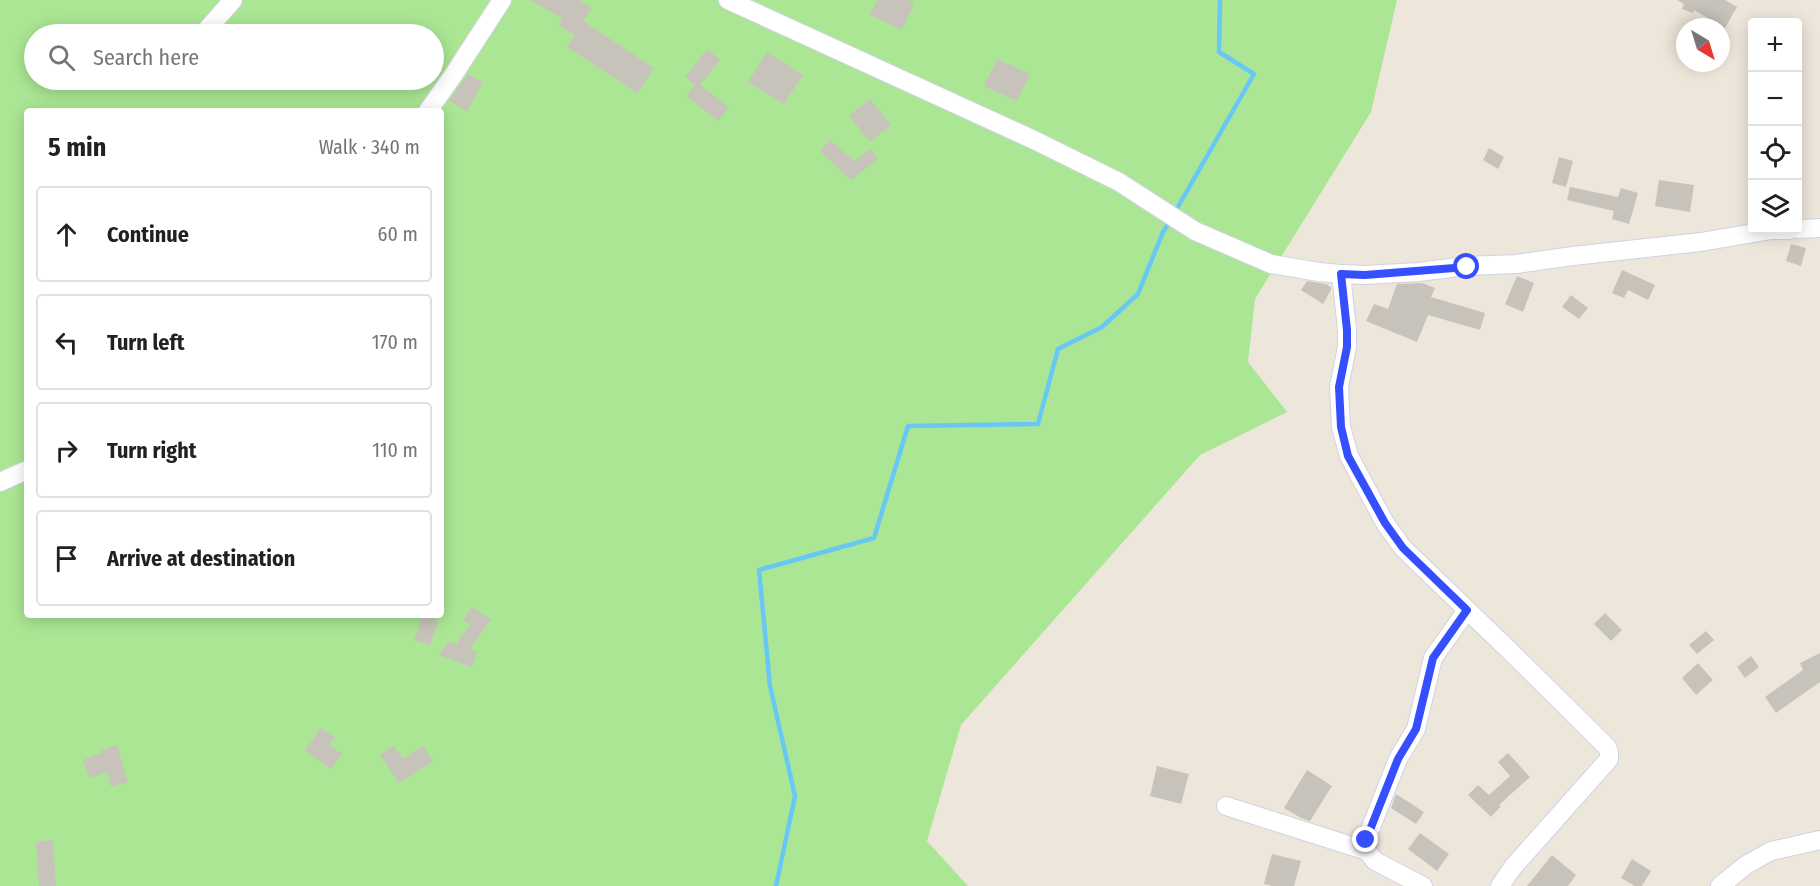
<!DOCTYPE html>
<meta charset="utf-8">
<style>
:root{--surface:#fff;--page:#f2f2f2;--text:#202124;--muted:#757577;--line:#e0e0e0}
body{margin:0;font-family:"Fira Sans Condensed",sans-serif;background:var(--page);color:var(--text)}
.controls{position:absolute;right:18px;top:18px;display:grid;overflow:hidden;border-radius:6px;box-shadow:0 3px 15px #0003}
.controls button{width:54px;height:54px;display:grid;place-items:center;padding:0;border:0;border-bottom:2px solid var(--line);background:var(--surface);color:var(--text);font:30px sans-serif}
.compass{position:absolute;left:1676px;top:18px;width:54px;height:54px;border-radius:50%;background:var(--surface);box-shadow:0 3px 15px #0003;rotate:142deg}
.stop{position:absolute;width:18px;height:18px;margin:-14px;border:4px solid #354fff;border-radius:50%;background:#fff}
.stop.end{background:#354fff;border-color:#fff;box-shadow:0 2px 6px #0008}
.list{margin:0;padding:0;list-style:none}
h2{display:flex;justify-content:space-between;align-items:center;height:78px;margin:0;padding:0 24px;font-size:26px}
h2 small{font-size:20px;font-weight:400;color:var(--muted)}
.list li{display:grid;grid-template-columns:39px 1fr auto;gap:18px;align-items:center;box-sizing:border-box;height:96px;margin:0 12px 12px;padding:0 12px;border:2px solid var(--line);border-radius:6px}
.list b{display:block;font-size:22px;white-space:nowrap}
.list em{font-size:20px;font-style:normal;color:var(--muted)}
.icon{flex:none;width:33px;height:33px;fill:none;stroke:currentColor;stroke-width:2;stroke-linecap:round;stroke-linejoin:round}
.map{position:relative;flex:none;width:1820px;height:886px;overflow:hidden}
.search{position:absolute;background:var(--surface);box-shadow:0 3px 15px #0003;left:24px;top:24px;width:420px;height:66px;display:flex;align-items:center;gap:15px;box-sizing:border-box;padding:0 21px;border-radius:33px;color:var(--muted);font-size:22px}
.panel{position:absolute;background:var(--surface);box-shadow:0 3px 15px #0003;left:24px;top:108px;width:420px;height:510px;border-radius:6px}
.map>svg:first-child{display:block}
</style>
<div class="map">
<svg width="1820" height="886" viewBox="0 0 1820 886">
<rect width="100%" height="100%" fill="#ede6db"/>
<path fill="#abe694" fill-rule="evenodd" d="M 0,0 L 1397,0 L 1371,112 L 1255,299 L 1248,362 L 1287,412 L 1200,455 L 961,725 L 927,841 L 968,886 L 0,886 ZM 34,34 L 434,34 L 434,80 L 34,80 ZM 27,111 L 441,111 L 441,615 L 27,615 Z"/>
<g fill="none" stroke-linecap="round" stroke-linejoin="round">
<g stroke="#68c7f4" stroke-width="4.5">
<path d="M 1175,212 L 1254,74 L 1219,52 L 1220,0"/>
<path d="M 776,886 L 795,796 L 770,686 L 759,570 L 874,538 L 908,426 L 1038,424 L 1058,349 L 1102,327 L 1138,294 L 1163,232 L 1171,219"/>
</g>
</g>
<g fill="#c8c3ba">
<path d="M 529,0 L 579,0 L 592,8 L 583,21 L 654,68 L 637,93 L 567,47 L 575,35 L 558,25 L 563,18 Z"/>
<path d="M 877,0 L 908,0 L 914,3 L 902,30 L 870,15 Z"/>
<path d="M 1677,0 L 1725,0 L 1737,7 L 1725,28 L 1694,10 L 1693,13 L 1682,9 L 1684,4 Z"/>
<path d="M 707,49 L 720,60 L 700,85 L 729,107 L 718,121 L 686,96 L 695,85 L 685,77 Z"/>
<path d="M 767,52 L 803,75 L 784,104 L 748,82 Z"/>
<path d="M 997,59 L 1030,74 L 1017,101 L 984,86 Z"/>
<path d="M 468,74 L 483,82 L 467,111 L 449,101 Z"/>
<path d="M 870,99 L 891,125 L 870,142 L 849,116 Z"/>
<path d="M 830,140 L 854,161 L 870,149 L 878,159 L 851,180 L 820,151 Z"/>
<path d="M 1489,148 L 1504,157 L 1498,169 L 1483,160 Z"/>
<path d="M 1559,157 L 1573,161 L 1566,187 L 1552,183 Z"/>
<path d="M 1659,180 L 1694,185 L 1690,212 L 1655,206 Z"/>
<path d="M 1570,187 L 1618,197 L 1621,188 L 1638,193 L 1629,224 L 1612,219 L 1614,211 L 1567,200 Z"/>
<path d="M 1791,244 L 1806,248 L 1801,266 L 1786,261 Z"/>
<path d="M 1622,270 L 1655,285 L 1648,300 L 1628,290 L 1624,298 L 1612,293 Z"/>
<path d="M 1517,276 L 1534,283 L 1523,312 L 1505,304 Z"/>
<path d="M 1307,281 L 1326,284 L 1331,287 L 1331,290 L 1323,304 L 1301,290 Z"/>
<path d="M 1422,283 L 1435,288 L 1431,297 L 1485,313 L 1480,330 L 1428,315 L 1417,342 L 1366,321 L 1374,304 L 1388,309 L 1397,284 Z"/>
<path d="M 1571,295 L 1588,308 L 1579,319 L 1562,307 Z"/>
<path d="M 472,607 L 491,619 L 470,649 L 477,652 L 472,667 L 439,655 L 448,642 L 456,644 L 470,625 L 463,620 Z"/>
<path d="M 1605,613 L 1622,630 L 1611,641 L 1594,624 Z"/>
<path d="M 423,615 L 438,621 L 430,645 L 414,640 Z"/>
<path d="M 1706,631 L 1714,640 L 1697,654 L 1689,645 Z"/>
<path d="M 1820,653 L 1820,682 L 1776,713 L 1765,697 L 1803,670 L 1800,663 Z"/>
<path d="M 1751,656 L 1759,667 L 1745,678 L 1737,667 Z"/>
<path d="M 1698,663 L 1713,680 L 1696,695 L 1682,678 Z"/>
<path d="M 321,728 L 335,738 L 329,745 L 342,754 L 331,769 L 305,750 Z"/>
<path d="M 117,745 L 128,782 L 111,787 L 107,772 L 89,778 L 83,760 L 101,753 L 100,751 Z"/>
<path d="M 394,746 L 403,759 L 423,746 L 433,761 L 399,783 L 380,755 Z"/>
<path d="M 1508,753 L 1530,777 L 1499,805 L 1501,806 L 1491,817 L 1468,795 L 1478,785 L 1489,795 L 1510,776 L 1498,762 Z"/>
<path d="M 1157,766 L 1189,774 L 1181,804 L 1150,796 Z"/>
<path d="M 1307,770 L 1332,786 L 1310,821 L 1301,818 L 1284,808 Z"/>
<path d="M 1396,794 L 1424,812 L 1416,824 L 1391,808 Z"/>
<path d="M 1420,833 L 1449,854 L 1437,871 L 1408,849 Z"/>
<path d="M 53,840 L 56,886 L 39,886 L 36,842 Z"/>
<path d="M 1272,854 L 1301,861 L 1294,886 L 1272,886 L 1264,884 Z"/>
<path d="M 1552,855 L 1576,875 L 1568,886 L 1527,886 Z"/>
<path d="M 1632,859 L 1651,871 L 1642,886 L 1635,886 L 1621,878 Z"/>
</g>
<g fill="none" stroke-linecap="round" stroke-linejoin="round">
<g stroke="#d0d2e3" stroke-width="20">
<g id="minor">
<path d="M 728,0 L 1034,140 L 1119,182 L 1195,231 L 1271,264 L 1319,272 L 1341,274 L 1365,275 L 1418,272 L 1467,266 L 1516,264 L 1573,256 L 1701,242 L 1771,230 L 1789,230"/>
<path d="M 203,34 L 233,0"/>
<path d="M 428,111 L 454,74 L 502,0"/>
<path d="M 1798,229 L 1820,228"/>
<path d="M 1341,274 L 1347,329 L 1347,347 L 1339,387 L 1341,427 L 1349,456 L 1385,523 L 1403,548 L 1515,656 L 1607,747 L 1609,752 L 1609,759 L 1513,867 L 1500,886"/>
<path d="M 0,482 L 27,470"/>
<path d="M 1226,806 L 1367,851 L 1375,861 L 1423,886"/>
<path d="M 1367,851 L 1366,840 L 1398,759 L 1416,729 L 1433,658 L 1467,610"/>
<path d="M 1720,886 L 1746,865 L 1771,851 L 1820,840"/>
</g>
</g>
<use href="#minor" stroke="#fff" stroke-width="18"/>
</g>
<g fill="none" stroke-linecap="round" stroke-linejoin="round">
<path stroke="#354fff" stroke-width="8" d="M 1366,840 L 1398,759 L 1416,729 L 1433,658 L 1467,610 L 1403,548 L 1385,523 L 1348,456 L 1341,427 L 1339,387 L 1347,347 L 1347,330 L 1341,274 L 1365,275 L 1467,267"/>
</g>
</svg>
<div class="controls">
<button>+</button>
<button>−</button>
<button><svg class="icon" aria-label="locate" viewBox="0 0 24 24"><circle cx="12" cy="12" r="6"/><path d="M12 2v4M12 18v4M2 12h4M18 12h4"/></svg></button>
<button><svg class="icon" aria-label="layers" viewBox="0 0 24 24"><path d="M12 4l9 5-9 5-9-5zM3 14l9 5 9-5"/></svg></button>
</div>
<svg class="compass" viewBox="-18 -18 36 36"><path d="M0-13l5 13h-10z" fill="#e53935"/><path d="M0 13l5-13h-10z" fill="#757577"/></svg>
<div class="stop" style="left:1467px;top:267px"></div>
<div class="stop end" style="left:1366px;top:840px"></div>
<div class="search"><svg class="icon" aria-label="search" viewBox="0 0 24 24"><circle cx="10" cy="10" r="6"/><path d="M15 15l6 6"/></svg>Search here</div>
<section class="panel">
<h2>5 min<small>Walk · 340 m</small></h2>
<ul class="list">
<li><svg class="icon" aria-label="ahead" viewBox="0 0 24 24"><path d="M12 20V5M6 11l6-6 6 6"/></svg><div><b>Continue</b></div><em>60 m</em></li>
<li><svg class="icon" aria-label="left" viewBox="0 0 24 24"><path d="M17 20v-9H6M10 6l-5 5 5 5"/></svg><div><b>Turn left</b></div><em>170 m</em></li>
<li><svg class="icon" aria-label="right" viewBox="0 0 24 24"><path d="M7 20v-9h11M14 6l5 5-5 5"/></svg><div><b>Turn right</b></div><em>110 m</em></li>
<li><svg class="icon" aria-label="arrive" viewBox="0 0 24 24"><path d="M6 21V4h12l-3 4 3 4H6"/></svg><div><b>Arrive at destination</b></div></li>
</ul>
</section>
</div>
